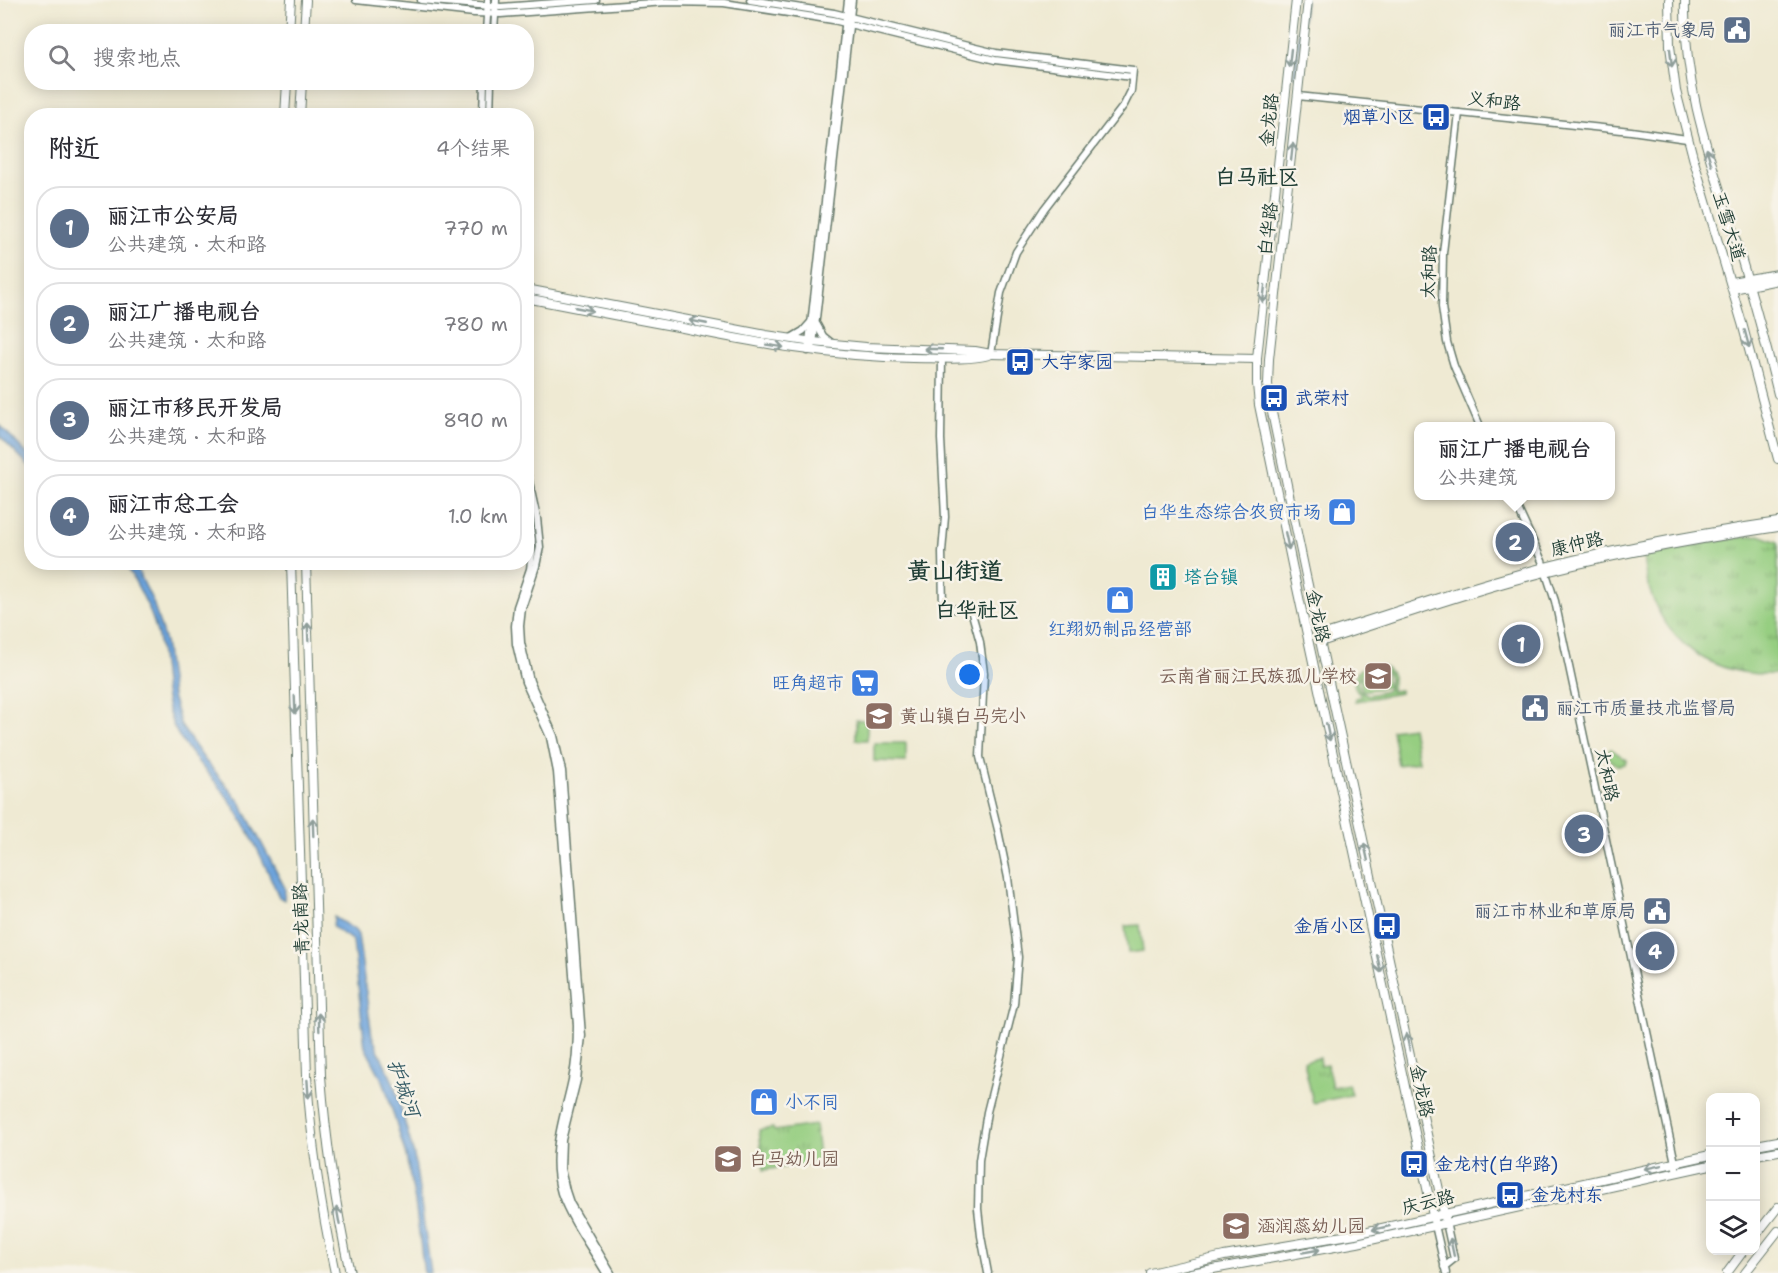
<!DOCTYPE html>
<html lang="zh">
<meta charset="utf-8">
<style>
:root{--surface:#fff;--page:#f2f2f3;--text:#2b2b33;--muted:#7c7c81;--line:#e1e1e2;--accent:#c8321e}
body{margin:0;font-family:"Shantell Sans","LXGW WenKai TC",sans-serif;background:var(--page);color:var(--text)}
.controls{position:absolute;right:18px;bottom:18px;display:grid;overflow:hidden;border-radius:12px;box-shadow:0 3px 15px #0003}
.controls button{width:54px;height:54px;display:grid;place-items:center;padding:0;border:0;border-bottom:2px solid var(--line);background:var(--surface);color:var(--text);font:30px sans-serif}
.you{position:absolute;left:970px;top:675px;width:21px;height:21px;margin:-15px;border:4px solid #fff;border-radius:50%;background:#1a73e8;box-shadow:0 0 0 9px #1a73e833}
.badge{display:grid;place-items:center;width:39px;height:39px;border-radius:50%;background:var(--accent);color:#fff;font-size:20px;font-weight:700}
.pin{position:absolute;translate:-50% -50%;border:3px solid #fff;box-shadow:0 2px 6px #0006}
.popup{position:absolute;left:1414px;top:422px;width:201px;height:78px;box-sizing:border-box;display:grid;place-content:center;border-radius:12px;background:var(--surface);filter:drop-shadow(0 2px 4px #0005);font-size:20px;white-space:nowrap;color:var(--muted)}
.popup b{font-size:22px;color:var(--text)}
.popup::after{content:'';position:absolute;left:50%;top:100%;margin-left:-12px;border:12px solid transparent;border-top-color:var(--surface)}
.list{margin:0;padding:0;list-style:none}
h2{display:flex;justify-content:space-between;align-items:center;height:78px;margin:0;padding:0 24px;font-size:26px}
h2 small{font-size:20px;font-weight:400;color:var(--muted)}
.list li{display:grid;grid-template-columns:39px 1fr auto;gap:18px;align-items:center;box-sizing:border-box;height:84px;margin:0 12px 12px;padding:0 12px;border:2px solid var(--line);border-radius:24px}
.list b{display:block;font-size:22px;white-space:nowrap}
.list p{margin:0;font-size:20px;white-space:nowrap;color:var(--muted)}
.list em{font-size:20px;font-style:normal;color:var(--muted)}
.icon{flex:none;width:33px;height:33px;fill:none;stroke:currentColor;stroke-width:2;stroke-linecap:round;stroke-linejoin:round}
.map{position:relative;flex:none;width:1778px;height:1273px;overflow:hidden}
.search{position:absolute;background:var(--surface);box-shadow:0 3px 15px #0003;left:24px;top:24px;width:510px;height:66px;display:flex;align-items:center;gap:15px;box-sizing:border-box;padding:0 21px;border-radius:24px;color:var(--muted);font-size:22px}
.panel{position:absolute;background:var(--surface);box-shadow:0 3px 15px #0003;left:24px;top:108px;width:510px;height:462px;border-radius:24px}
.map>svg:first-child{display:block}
</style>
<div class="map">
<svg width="1778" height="1273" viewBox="0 0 1778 1273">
<defs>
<pattern id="grass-tufts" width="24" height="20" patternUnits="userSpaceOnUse" patternTransform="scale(1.5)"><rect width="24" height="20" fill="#96ce81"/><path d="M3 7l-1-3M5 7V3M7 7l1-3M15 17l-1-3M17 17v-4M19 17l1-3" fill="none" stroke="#7aa86a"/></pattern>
</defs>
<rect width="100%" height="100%" fill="#f7f3e8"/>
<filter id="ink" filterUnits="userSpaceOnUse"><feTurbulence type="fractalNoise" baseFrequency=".0167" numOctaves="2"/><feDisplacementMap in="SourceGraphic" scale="12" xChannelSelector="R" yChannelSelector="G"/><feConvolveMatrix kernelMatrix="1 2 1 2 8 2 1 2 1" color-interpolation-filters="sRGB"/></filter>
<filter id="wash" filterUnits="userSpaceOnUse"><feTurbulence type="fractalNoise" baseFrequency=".008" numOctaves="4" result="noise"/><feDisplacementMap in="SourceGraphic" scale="24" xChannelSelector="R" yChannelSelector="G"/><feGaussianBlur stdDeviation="1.35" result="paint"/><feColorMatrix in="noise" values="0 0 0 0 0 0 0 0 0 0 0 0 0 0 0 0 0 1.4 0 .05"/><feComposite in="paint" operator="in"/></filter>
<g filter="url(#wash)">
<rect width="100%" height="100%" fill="#efead3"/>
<g fill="url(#grass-tufts)" stroke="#5a865a" stroke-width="1.5">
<path d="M 1759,535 L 1778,542 L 1778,674 C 1702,678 1651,632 1643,557 L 1710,542 Z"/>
<path d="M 1611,749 L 1627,760 L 1625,764 L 1617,765 L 1608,758 L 1608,752 Z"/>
<path d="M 1319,1058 L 1320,1065 L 1327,1064 L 1332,1087 L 1348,1084 L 1351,1095 L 1313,1103 L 1304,1061 Z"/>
<path d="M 815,1125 L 820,1162 L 764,1170 L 759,1130 L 773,1128 L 774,1131 Z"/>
</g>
<g fill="#96ce81" stroke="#5a865a" stroke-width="1.5" fill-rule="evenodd">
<path d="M 1383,666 C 1393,671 1395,682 1390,691 L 1400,690 L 1400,693 L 1355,701 L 1355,698 L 1362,696 C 1352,689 1352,678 1360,669 ZM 1382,669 C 1391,673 1392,684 1386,691 L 1369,695 L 1360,691 L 1357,681 L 1361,674 Z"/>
<path d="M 1385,673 L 1388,687 L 1362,691 L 1360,677 Z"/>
<rect x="856" y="720" width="11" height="20"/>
<path d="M 1412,727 L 1418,762 L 1398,765 L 1392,730 Z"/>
<path d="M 874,743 L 906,743 L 906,762 L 874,761 Z"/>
<path d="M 1140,925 L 1143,951 L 1128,953 L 1125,926 Z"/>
</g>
<g fill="#6da3db" stroke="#467088" stroke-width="1.5">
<path d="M 1302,0 L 1305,0 L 1296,76 L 1293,76 Z"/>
<path d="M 0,425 L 31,458 L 31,468 L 0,436 Z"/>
<path d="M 125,563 L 134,563 L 153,602 L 165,642 L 172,696 L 181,726 L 204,759 L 240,802 L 285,888 L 284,900 L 279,897 C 266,867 252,835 234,807 C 217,779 188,757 174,727 C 161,698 165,663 157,633 C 151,608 137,585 125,563 Z"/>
<path d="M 334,917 L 355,930 L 358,935 L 372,1036 L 394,1084 L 414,1155 L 431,1273 L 424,1273 L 415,1201 L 406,1156 L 384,1083 L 365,1047 L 353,941 L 333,927 Z"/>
</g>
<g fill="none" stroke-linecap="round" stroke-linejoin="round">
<path stroke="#6da3db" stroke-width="1.5" d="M 1287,139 L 1290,112"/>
</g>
</g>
<g filter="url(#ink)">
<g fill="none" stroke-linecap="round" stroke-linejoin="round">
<g stroke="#687a6c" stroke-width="9">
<g id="minor">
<path d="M 356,0 L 474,13 L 501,14 L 666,2 L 724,3 L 833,20 L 995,60 L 1132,77"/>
<path d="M 421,0 L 501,7 L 596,0"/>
<path d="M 750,0 L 834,13 L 996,53 L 1133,70 L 1131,91 L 1124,105 L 1044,209 L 1016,252 L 1001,293 L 991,354"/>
<path d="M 486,32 L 488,0"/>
<path d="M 494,32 L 496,0"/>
<path d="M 1298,96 L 1631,131 L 1687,139"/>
<path d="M 1459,113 L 1443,253 L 1442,307 L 1447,342 L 1454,366 L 1480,426"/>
<path d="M 483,116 L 484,82"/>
<path d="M 490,116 L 491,82"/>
<path d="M 817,325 L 823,336 L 833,344"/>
<path d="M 791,338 L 803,331 L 811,322"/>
<path d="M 813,345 L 852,0"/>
<path d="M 808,351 L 848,0"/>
<path d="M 942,358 L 941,439 L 945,517 L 942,552 L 943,607 L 945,610 L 966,608 L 971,610 L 980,642 L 984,673 L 980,757 L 998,830 L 1008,878 L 1018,957 L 1014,1004 L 987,1112 L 979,1160 L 978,1209 L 981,1236 L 988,1273"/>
<path d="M 526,468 L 537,518 L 540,547 L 536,566 L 522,608 L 520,626 L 521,643 L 530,681 L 554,736 L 562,771 L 582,1036 L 577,1080 L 562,1140 L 561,1169 L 566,1191 L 570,1203 L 611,1273"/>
<path d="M 1512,496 L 1542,561 L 1555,601 L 1677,1172"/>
<path d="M 526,506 L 532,539 L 532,553 L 530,569 L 517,607 L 515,626 L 516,644 L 525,682 L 550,737 L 557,772 L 577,1025 C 577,1044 576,1062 572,1080 C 564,1118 549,1153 561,1193 C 571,1221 591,1247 606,1273"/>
<path d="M 1435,1225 L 1446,1273"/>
<path d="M 1444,1267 L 1454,1259 L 1446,1222"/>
</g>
</g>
<g stroke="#687a6c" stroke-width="10">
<g id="major">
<path d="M 1296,0 L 1257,358 L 1257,384 L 1259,405 L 1295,579 L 1435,1225"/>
<path d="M 1308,0 L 1269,359 L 1268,384 L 1270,403 L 1306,576 L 1446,1222"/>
<path d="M 1669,0 L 1670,46 L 1676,91 L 1694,161 L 1742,323 L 1778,459"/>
<path d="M 1685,0 C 1683,89 1711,161 1737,244 C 1752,294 1766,344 1778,394"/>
<path d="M 289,32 L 291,0"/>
<path d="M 304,32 L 306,0"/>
<path d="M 285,116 L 287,82"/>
<path d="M 300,116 L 302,82"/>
<path d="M 1731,282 L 1778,274"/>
<path d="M 526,289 L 766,335 L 813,342 L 866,347 L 975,351 L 991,354 L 1257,359"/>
<path d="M 1733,289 L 1778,280"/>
<path d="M 526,298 C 577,308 628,318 678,327 C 756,343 833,357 912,358 C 938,358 964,361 989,355"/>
<path d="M 291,562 L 307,1076 C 311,1143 321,1208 335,1273"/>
<path d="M 306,562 L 321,1076 C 326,1142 336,1208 350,1273"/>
<path d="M 1319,636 C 1384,616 1449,593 1515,575 C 1601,551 1690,535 1778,522"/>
<path d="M 1320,642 C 1385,621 1450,598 1515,580 C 1601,556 1690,540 1778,527"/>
<path d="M 1756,1145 L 1778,1141"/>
<path d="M 1756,1155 L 1778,1151"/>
<path d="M 1756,1235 L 1778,1207"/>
<path d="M 1150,1273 L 1224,1256 L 1355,1234 L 1710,1155"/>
<path d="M 1191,1273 L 1357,1243 L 1710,1165"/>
<path d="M 1727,1273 L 1744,1250"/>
<path d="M 1745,1273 L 1778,1231"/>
</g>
</g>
<use href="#minor" stroke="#fff" stroke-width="6"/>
<use href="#major" stroke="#fff" stroke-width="8"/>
</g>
<defs><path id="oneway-shaft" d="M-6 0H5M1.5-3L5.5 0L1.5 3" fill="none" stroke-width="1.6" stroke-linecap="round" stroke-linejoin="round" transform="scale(1.5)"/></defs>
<g stroke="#8f9e9a">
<use href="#oneway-shaft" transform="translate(1290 58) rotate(96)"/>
<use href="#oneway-shaft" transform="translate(1671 58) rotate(84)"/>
<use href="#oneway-shaft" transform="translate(1292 152) rotate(-84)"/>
<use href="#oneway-shaft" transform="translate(1709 157) rotate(-106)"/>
<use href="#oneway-shaft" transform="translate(1264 294) rotate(97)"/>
<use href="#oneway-shaft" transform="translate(584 309) rotate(11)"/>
<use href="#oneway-shaft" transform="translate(698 322) rotate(-169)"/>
<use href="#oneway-shaft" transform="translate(1747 339) rotate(75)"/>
<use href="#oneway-shaft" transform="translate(775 346) rotate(9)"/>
<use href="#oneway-shaft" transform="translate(933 349) rotate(-178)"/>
<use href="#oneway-shaft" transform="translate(1287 541) rotate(78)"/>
<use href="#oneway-shaft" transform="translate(308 632) rotate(-92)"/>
<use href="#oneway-shaft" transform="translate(295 705) rotate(88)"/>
<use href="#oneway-shaft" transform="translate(1328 732) rotate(78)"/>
<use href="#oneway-shaft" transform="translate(313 827) rotate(-92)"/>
<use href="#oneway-shaft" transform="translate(1366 852) rotate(-102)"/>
<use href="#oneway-shaft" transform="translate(1379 964) rotate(78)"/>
<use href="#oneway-shaft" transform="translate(319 1022) rotate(-92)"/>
<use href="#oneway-shaft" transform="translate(1408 1042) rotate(-102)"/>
<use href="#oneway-shaft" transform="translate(308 1089) rotate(86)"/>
<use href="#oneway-shaft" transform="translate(1653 1167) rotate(168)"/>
<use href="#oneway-shaft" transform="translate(338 1216) rotate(-100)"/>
<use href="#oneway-shaft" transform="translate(1381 1228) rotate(167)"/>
<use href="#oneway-shaft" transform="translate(1452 1247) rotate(-102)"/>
<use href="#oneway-shaft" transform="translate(1311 1251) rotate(-10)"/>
</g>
</g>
<defs>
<g id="civic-square" transform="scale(1.5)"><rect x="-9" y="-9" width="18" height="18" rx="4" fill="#5c6f8a" stroke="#f7f3e8"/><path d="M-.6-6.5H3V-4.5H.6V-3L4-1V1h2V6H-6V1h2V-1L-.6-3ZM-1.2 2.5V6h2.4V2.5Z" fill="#fff"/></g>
<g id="bus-square" transform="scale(1.5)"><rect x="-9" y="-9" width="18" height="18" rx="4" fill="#1a4fb4" stroke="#f7f3e8"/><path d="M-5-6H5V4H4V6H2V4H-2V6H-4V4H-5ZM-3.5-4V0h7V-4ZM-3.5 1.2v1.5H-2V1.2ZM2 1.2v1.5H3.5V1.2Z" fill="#fff"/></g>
<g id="shop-square" transform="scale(1.5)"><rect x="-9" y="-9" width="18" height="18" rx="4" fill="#3f7fe0" stroke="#f7f3e8"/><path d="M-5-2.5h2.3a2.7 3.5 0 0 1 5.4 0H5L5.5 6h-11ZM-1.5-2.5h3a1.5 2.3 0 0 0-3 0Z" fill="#fff"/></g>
<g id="building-square" transform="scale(1.5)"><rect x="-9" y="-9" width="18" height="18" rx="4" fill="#0f9aa8" stroke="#f7f3e8"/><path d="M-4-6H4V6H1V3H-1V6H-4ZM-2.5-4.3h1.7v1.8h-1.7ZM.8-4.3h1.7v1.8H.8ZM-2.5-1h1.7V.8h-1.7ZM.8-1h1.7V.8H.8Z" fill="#fff"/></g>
<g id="school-square" transform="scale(1.5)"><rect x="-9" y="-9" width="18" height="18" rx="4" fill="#8d6e63" stroke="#f7f3e8"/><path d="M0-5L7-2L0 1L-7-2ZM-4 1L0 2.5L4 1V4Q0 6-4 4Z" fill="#fff"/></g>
<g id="supermarket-square" transform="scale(1.5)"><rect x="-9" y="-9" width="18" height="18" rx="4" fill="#3f7fe0" stroke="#f7f3e8"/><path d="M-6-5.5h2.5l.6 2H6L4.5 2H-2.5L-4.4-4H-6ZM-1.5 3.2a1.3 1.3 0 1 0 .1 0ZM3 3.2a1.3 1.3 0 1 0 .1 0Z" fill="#fff"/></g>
</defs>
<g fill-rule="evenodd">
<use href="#civic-square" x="1737" y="30"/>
<use href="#bus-square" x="1436" y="117"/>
<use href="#bus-square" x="1020" y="362"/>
<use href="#bus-square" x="1274" y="398"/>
<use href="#shop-square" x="1342" y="512"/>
<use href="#building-square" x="1163" y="577"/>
<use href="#shop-square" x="1120" y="600"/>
<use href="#school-square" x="1378" y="676"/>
<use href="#supermarket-square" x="865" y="683"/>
<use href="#civic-square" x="1535" y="708"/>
<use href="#school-square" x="879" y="716"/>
<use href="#civic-square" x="1657" y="911"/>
<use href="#bus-square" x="1387" y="926"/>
<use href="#shop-square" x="764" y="1102"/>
<use href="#school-square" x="728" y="1159"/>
<use href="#bus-square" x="1414" y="1164"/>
<use href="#bus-square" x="1510" y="1195"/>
<use href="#school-square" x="1236" y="1226"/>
</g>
<g text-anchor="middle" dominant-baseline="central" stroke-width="5" stroke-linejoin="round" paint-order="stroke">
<g font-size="18" fill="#4e5e75" stroke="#f7f3e8" text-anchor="end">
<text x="1716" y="30">丽江市气象局</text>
<text x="1556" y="708" text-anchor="start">丽江市质量技术监督局</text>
<text x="1636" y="911">丽江市林业和草原局</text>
</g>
<g font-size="18" fill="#1f3d34" stroke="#f7f3e8">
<text transform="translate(1494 101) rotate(6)">义和路</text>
<text transform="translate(1269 120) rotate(-84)">金龙路</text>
<text transform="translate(1729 226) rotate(73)">玉雪大道</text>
<text transform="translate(1268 229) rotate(-83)">白华路</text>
<text transform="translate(1429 272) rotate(-88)">太和路</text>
<text transform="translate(1577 544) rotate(-13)">康仲路</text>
<text transform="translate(1318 616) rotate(78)">金龙路</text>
<text transform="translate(1607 775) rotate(78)">太和路</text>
<text transform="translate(301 919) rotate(-92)">青龙南路</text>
<text transform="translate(1422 1091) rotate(78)">金龙路</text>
<text transform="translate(1428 1202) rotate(-13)">庆云路</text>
</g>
<g font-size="18" fill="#164399" stroke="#f7f3e8" text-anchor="start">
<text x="1415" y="117" text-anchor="end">烟草小区</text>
<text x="1041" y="362">大宇家园</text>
<text x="1295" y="398">武荣村</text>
<text x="1366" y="926" text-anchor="end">金盾小区</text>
<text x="1435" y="1164">金龙村(白华路)</text>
<text x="1531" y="1195">金龙村东</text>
</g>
<g font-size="18" fill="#366cbe" stroke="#f7f3e8" text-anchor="end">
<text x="1321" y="512">白华生态综合农贸市场</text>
<text x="1120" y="629" text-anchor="middle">红翔奶制品经营部</text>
<text x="844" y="683">旺角超市</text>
<text x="785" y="1102" text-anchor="start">小不同</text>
</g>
<g font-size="18" fill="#0d838f" stroke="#f7f3e8" text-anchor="start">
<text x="1184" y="577">塔台镇</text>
</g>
<g font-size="18" fill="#785e54" stroke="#f7f3e8" text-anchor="start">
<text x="1357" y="676" text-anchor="end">云南省丽江民族孤儿学校</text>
<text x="900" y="716">黄山镇白马完小</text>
<text x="749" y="1159">白马幼儿园</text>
<text x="1257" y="1226">涵润蕊幼儿园</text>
</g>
<g font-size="20" font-style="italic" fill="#365c66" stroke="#f7f3e8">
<text transform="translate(404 1088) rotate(70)">护城河</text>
</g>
<g font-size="21" font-weight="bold" fill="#1f3d34" stroke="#f7f3e8">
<text x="1257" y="177">白马社区</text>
<text x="977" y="610">白华社区</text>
</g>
<g font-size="24" font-weight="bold" fill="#1f3d34" stroke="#f7f3e8">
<text x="955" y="571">黄山街道</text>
</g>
</g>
</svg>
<div class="controls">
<button>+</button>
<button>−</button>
<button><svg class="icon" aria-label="layers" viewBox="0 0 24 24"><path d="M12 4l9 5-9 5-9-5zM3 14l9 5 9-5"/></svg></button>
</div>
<div class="you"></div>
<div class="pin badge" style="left:1521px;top:644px;background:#5c6f8a">1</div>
<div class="pin badge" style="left:1515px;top:542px;background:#5c6f8a">2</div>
<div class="popup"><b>丽江广播电视台</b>公共建筑</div>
<div class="pin badge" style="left:1584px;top:834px;background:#5c6f8a">3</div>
<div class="pin badge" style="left:1655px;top:951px;background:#5c6f8a">4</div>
<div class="search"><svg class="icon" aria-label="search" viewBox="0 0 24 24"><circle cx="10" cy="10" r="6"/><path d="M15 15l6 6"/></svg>搜索地点</div>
<section class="panel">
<h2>附近<small>4个结果</small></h2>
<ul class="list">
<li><span class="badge" style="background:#5c6f8a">1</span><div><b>丽江市公安局</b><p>公共建筑 · 太和路</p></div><em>770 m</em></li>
<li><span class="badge" style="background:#5c6f8a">2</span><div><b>丽江广播电视台</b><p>公共建筑 · 太和路</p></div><em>780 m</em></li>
<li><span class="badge" style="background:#5c6f8a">3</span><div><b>丽江市移民开发局</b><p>公共建筑 · 太和路</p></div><em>890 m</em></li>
<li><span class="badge" style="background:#5c6f8a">4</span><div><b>丽江市总工会</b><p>公共建筑 · 太和路</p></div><em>1.0 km</em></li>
</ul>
</section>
</div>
